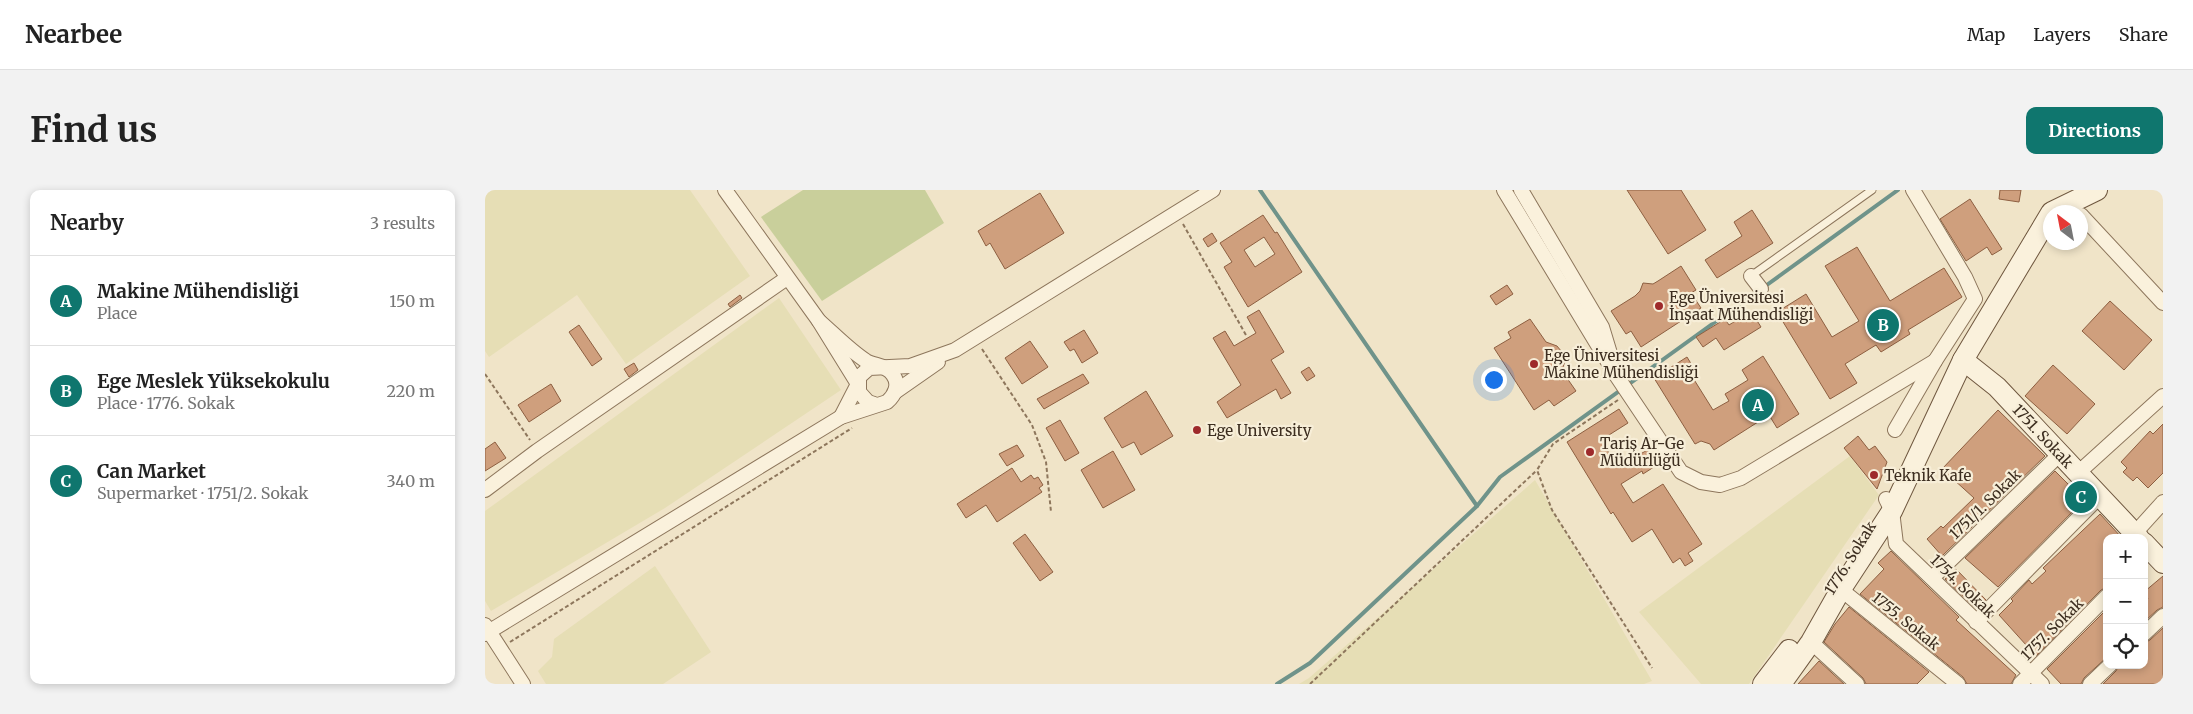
<!DOCTYPE html>
<meta charset="utf-8">
<style>
:root{--surface:#fff;--page:#f2f2f2;--text:#222;--muted:#767676;--line:#e0e0e0;--accent:#0f766e}
body{margin:0;font-family:Merriweather,serif;background:var(--page);color:var(--text)}
.controls{position:absolute;right:15px;bottom:15px;display:grid;overflow:hidden;border-radius:10px;box-shadow:0 2px 8px #0003}
.controls button{width:45px;height:45px;display:grid;place-items:center;padding:0;border:0;border-bottom:1px solid var(--line);background:var(--surface);color:var(--text);font:25px sans-serif}
.compass{position:absolute;left:1558px;top:15px;width:45px;height:45px;border-radius:50%;background:var(--surface);box-shadow:0 2px 8px #0003;rotate:328deg}
.you{position:absolute;left:1008px;top:189px;width:18px;height:18px;margin:-12px;border:4px solid #fff;border-radius:50%;background:#1a73e8;box-shadow:0 0 0 8px #1a73e833}
.badge{display:grid;place-items:center;width:32px;height:32px;border-radius:50%;background:var(--accent);color:#fff;font-size:16px;font-weight:700}
.pin{position:absolute;translate:-50% -50%;border:2px solid #fff;box-shadow:0 1px 5px #0006}
.list{margin:0;padding:0;list-style:none}
h2{display:flex;justify-content:space-between;align-items:center;height:65px;margin:0;padding:0 20px;font-size:21px}
h2 small{font-size:16px;font-weight:400;color:var(--muted)}
.list li{display:grid;grid-template-columns:32px 1fr auto;gap:15px;align-items:center;box-sizing:border-box;height:90px;padding:0 20px;border-top:1px solid var(--line)}
.list b{display:block;font-size:19px;white-space:nowrap}
.list p{margin:0;font-size:16px;white-space:nowrap;color:var(--muted)}
.list em{font-size:16px;font-style:normal;color:var(--muted)}
.icon{flex:none;width:28px;height:28px;fill:none;stroke:currentColor;stroke-width:2;stroke-linecap:round;stroke-linejoin:round}
.map{position:relative;flex:none;width:1678px;height:494px;overflow:hidden;border-radius:10px}
header{display:flex;align-items:center;gap:30px;box-sizing:border-box;height:70px;padding:0 25px;background:var(--surface);border-bottom:1px solid var(--line)}
header strong{font-size:24px}
nav{display:flex;gap:28px;margin-inline-start:auto;font-size:18px}
.intro{display:flex;align-items:center;justify-content:space-between;box-sizing:border-box;height:120px;padding:0 30px}
h1{margin:0;font-size:35px}
.button{padding:12px 22px;border-radius:10px;background:var(--accent);color:#fff;font-size:18px;font-weight:700}
main{display:flex;gap:30px;padding:0 30px}
aside{flex:1;background:var(--surface);border-radius:10px;box-shadow:0 2px 8px #0003}
.map>svg:first-child{display:block}
</style>
<header>
<strong>Nearbee</strong>
<nav><a>Map</a><a>Layers</a><a>Share</a></nav>
</header>
<div class="intro"><h1>Find us</h1><a class="button">Directions</a></div>
<main>
<aside>
<h2>Nearby<small>3 results</small></h2>
<ul class="list">
<li><span class="badge">A</span><div><b>Makine Mühendisliği</b><p>Place</p></div><em>150 m</em></li>
<li><span class="badge">B</span><div><b>Ege Meslek Yüksekokulu</b><p>Place · 1776. Sokak</p></div><em>220 m</em></li>
<li><span class="badge">C</span><div><b>Can Market</b><p>Supermarket · 1751/2. Sokak</p></div><em>340 m</em></li>
</ul>
</aside>
<div class="map">
<svg width="1678" height="494" viewBox="0 0 1678 494">
<rect width="100%" height="100%" fill="#f0e4c8"/>
<g fill="#e6deb5">
<path d="M 0,0 L 205,0 L 265,86 L 141,174 L 92,105 L 4,167 L 0,161 Z"/>
<path d="M 294,108 L 356,200 L 180,318 L 6,421 L 0,411 L 0,321 Z"/>
<path d="M 1365,266 L 1394,305 L 1264,494 L 1216,494 L 1154,422 Z"/>
<path d="M 1050,290 L 1167,491 L 1159,494 L 814,494 L 824,488 Z"/>
<path d="M 170,376 L 226,462 L 178,494 L 61,494 L 53,481 L 67,467 L 69,449 Z"/>
</g>
<path fill="#c9cf9b" d="M 318,0 L 440,0 L 459,33 L 337,111 L 276,27 Z"/>
<g fill="none" stroke-linecap="round" stroke-linejoin="round">
<g stroke="#6f938a" stroke-width="4">
<path d="M 775,0 L 992,316"/>
<path d="M 1279,97 L 1413,0"/>
<path d="M 792,494 L 825,473 L 992,316 L 1015,287 L 1273,101"/>
</g>
</g>
<g fill="#cf9f7d" stroke="#8d5f41" fill-rule="evenodd">
<path d="M 1142,0 L 1196,0 L 1221,40 L 1183,64 Z"/>
<path d="M 1515,0 L 1536,0 L 1534,12 L 1514,9 Z"/>
<path d="M 555,3 L 579,43 L 520,79 L 505,53 L 501,56 L 493,41 Z"/>
<path d="M 1485,9 L 1517,59 L 1507,65 L 1502,57 L 1481,71 L 1455,29 Z"/>
<path d="M 1267,20 L 1288,53 L 1232,88 L 1220,70 L 1257,46 L 1249,32 Z"/>
<path d="M 778,25 L 790,43 L 792,42 L 817,82 L 763,117 L 739,77 L 747,72 L 735,53 ZM 779,47 L 790,64 L 770,77 L 759,60 Z"/>
<path d="M 727,43 L 732,51 L 723,57 L 718,49 Z"/>
<path d="M 1372,57 L 1405,111 L 1459,78 L 1477,107 L 1423,140 L 1425,144 L 1396,162 L 1391,155 L 1360,174 L 1372,193 L 1345,209 L 1292,122 L 1321,104 L 1347,147 L 1374,131 L 1340,76 Z"/>
<path d="M 1196,76 L 1211,100 L 1206,103 L 1216,118 L 1156,157 L 1146,141 L 1141,144 L 1126,121 L 1150,106 L 1155,101 L 1158,93 L 1168,94 L 1173,91 Z"/>
<path d="M 1022,95 L 1028,104 L 1011,115 L 1005,106 Z"/>
<path d="M 255,105 L 257,108 L 245,117 L 243,114 Z"/>
<path d="M 1625,111 L 1667,150 L 1639,180 L 1597,141 Z"/>
<path d="M 774,120 L 799,162 L 786,170 L 806,203 L 796,209 L 791,199 L 742,228 L 732,212 L 756,195 L 728,148 L 740,141 L 749,156 L 771,143 L 762,127 Z"/>
<path d="M 1266,121 L 1276,137 L 1239,160 L 1231,148 L 1218,157 L 1211,147 L 1240,129 L 1244,135 Z"/>
<path d="M 1045,129 L 1061,152 L 1072,156 L 1081,167 L 1077,181 L 1091,201 L 1069,216 L 1064,210 L 1049,220 L 1009,158 L 1026,148 L 1023,142 Z"/>
<path d="M 94,135 L 117,169 L 107,176 L 84,142 Z"/>
<path d="M 599,140 L 613,163 L 597,173 L 589,159 L 585,161 L 579,152 Z"/>
<path d="M 545,151 L 563,177 L 537,194 L 520,168 Z"/>
<path d="M 1278,166 L 1314,224 L 1292,238 L 1284,225 L 1229,260 L 1225,254 L 1216,251 L 1210,254 L 1169,188 L 1202,167 L 1213,185 L 1208,188 L 1228,220 L 1244,211 L 1240,204 L 1263,190 L 1257,180 Z"/>
<path d="M 149,173 L 153,180 L 144,187 L 139,179 Z"/>
<path d="M 1568,175 L 1610,214 L 1582,244 L 1540,206 Z"/>
<path d="M 824,177 L 830,186 L 822,191 L 816,182 Z"/>
<path d="M 598,184 L 604,193 L 559,219 L 552,209 Z"/>
<path d="M 66,194 L 76,211 L 44,232 L 33,215 Z"/>
<path d="M 661,201 L 688,246 L 656,265 L 649,252 L 637,258 L 619,228 Z"/>
<path d="M 1134,219 L 1143,233 L 1116,250 L 1133,278 L 1162,260 L 1172,275 L 1158,284 L 1157,281 L 1136,294 L 1148,313 L 1178,294 L 1217,354 L 1203,363 L 1208,371 L 1200,376 L 1195,368 L 1188,373 L 1167,339 L 1147,352 L 1128,322 L 1126,324 L 1082,252 Z"/>
<path d="M 1513,220 L 1560,266 L 1457,366 L 1442,349 L 1456,336 L 1458,338 L 1489,308 L 1457,279 Z"/>
<path d="M 575,230 L 594,263 L 580,271 L 561,238 Z"/>
<path d="M 1678,234 L 1678,283 L 1663,298 L 1652,287 L 1648,291 L 1638,282 L 1642,278 L 1636,272 L 1665,241 L 1668,244 Z"/>
<path d="M 1373,246 L 1384,260 L 1390,256 L 1402,272 L 1392,299 L 1359,258 Z"/>
<path d="M 10,252 L 21,268 L 0,281 L 0,259 Z"/>
<path d="M 532,255 L 539,266 L 522,276 L 514,264 Z"/>
<path d="M 628,261 L 650,300 L 618,318 L 596,280 Z"/>
<path d="M 527,278 L 536,292 L 546,285 L 549,289 L 553,287 L 558,295 L 554,298 L 557,302 L 512,332 L 501,315 L 481,328 L 472,314 Z"/>
<path d="M 1570,281 L 1599,310 L 1513,397 L 1480,368 Z"/>
<path d="M 1615,324 L 1637,348 L 1622,348 L 1622,397 L 1616,400 L 1551,466 L 1514,425 L 1528,411 L 1526,409 L 1544,390 L 1547,394 L 1561,381 L 1558,378 Z"/>
<path d="M 540,344 L 568,382 L 555,391 L 528,353 Z"/>
<path d="M 1406,361 L 1474,427 L 1471,430 L 1531,485 L 1526,494 L 1482,494 L 1478,487 L 1375,404 L 1399,379 L 1393,373 Z"/>
<path d="M 1471,379 L 1501,410 L 1491,419 L 1460,389 Z"/>
<path d="M 1678,386 L 1678,417 L 1672,420 L 1659,432 L 1659,412 L 1663,409 L 1659,402 Z"/>
<path d="M 1364,417 L 1444,482 L 1432,494 L 1381,494 L 1378,488 L 1339,452 L 1350,434 Z"/>
<path d="M 1622,419 L 1622,467 L 1599,488 L 1596,494 L 1576,494 L 1562,479 Z"/>
<path d="M 1678,438 L 1678,494 L 1618,494 L 1631,481 L 1634,475 L 1659,475 L 1659,453 L 1665,450 Z"/>
<path d="M 1334,471 L 1359,494 L 1313,494 Z"/>
</g>
<g fill="none" stroke-linecap="round" stroke-linejoin="round">
<g stroke="#8d765c" stroke-width="9">
<path id="lane" d="M 1266,86 L 1387,0"/>
</g>
<g stroke="#8d765c" stroke-width="16">
<g id="street">
<path d="M 240,0 L 334,131 L 373,194 L 356,227"/>
<path d="M 1019,0 L 1131,185 L 1196,282 L 1216,292 L 1235,295 L 1256,288 L 1450,171"/>
<path d="M 1036,0 L 1117,137 L 1127,170"/>
<path d="M 1596,25 L 1678,113"/>
<path d="M 1266,86 L 1276,99"/>
<path d="M 410,202 L 453,172"/>
<path d="M 389,214 L 383,212 L 374,202 L 374,187 L 384,178 L 425,176 L 470,160 L 728,0"/>
<path d="M 1410,240 L 1450,171 L 1490,109 L 1480,87 L 1428,0"/>
<path d="M 1593,283 L 1678,206"/>
<path d="M 0,300 L 52,261 L 302,88"/>
<path d="M 1401,309 L 1407,321 L 1411,354 L 1557,494"/>
<path d="M 1650,343 L 1678,312"/>
<path d="M 1447,388 L 1575,264"/>
<path d="M 1349,394 L 1473,494"/>
<path d="M 1491,432 L 1615,306"/>
<path d="M 0,435 L 38,494"/>
<path d="M 0,444 L 356,227 L 402,212 C 410,205 415,194 408,185 C 402,175 390,176 381,171 C 364,160 349,144 334,131"/>
<path d="M 1659,444 L 1678,426"/>
<path d="M 1326,452 L 1372,494"/>
<path d="M 1535,494 L 1622,406"/>
<path d="M 1605,494 L 1625,475"/>
</g>
</g>
<g stroke="#6f573f" stroke-width="22">
<g id="secondary">
<path d="M 1567,22 L 1612,0"/>
<path d="M 1478,170 L 1512,197 L 1654,348"/>
<path d="M 1659,353 L 1678,373"/>
<path d="M 1278,494 L 1304,460"/>
<path d="M 1296,494 L 1326,452 L 1356,399 L 1407,321 L 1478,170 L 1566,23"/>
</g>
</g>
<g stroke="#8d765c" stroke-width="2" stroke-dasharray="4 2.5" stroke-linecap="butt">
<path d="M 698,34 L 761,145"/>
<path d="M 497,159 L 547,235 L 561,272 L 566,322"/>
<path d="M 0,184 L 45,250"/>
<path d="M 1133,210 L 1068,254 L 1052,280 L 1067,320 L 1167,478"/>
<path d="M 25,452 L 367,238"/>
<path d="M 825,494 L 1052,280"/>
</g>
<use href="#lane" stroke="#faf1dc" stroke-width="7"/>
<use href="#street" stroke="#faf1dc" stroke-width="14"/>
<use href="#secondary" stroke="#faf1dc" stroke-width="20"/>
</g>
<g fill="#9e2a2b" stroke="#f7eed8" stroke-width="2">
<circle cx="1174" cy="116" r="5"/>
<circle cx="1049" cy="174" r="5"/>
<circle cx="712" cy="240" r="5"/>
<circle cx="1105" cy="262" r="5"/>
<circle cx="1389" cy="285" r="5"/>
</g>
<g text-anchor="middle" dominant-baseline="central" stroke-width="4.5" stroke-linejoin="round" paint-order="stroke">
<g font-size="15" fill="#3d2e20" stroke="#f7eed8" text-anchor="start">
<text x="1184" y="107">Ege Üniversitesi<tspan x="1184" dy="17">İnşaat Mühendisliği</tspan></text>
<text x="1059" y="165">Ege Üniversitesi<tspan x="1059" dy="17">Makine Mühendisliği</tspan></text>
<text x="722" y="240">Ege University</text>
<text x="1115" y="253">Tariş Ar-Ge<tspan x="1115" dy="17">Müdürlüğü</tspan></text>
<text x="1399" y="285">Teknik Kafe</text>
</g>
<g font-size="15" fill="#3d2e20" stroke="#f7eed8">
<text transform="translate(1558 246) rotate(47)">1751. Sokak</text>
<text transform="translate(1500 314) rotate(-44)">1751/1. Sokak</text>
<text transform="translate(1365 368) rotate(-58)">1776. Sokak</text>
<text transform="translate(1478 396) rotate(44)">1754. Sokak</text>
<text transform="translate(1421 431) rotate(39)">1755. Sokak</text>
<text transform="translate(1567 439) rotate(-45)">1757. Sokak</text>
</g>
</g>
</svg>
<div class="controls">
<button>+</button>
<button>−</button>
<button><svg class="icon" aria-label="locate" viewBox="0 0 24 24"><circle cx="12" cy="12" r="6"/><path d="M12 2v4M12 18v4M2 12h4M18 12h4"/></svg></button>
</div>
<svg class="compass" viewBox="-18 -18 36 36"><path d="M0-13l5 13h-10z" fill="#e53935"/><path d="M0 13l5-13h-10z" fill="#767676"/></svg>
<div class="you"></div>
<div class="pin badge" style="left:1273px;top:215px">A</div>
<div class="pin badge" style="left:1398px;top:135px">B</div>
<div class="pin badge" style="left:1596px;top:307px">C</div>
</div>
</main>
